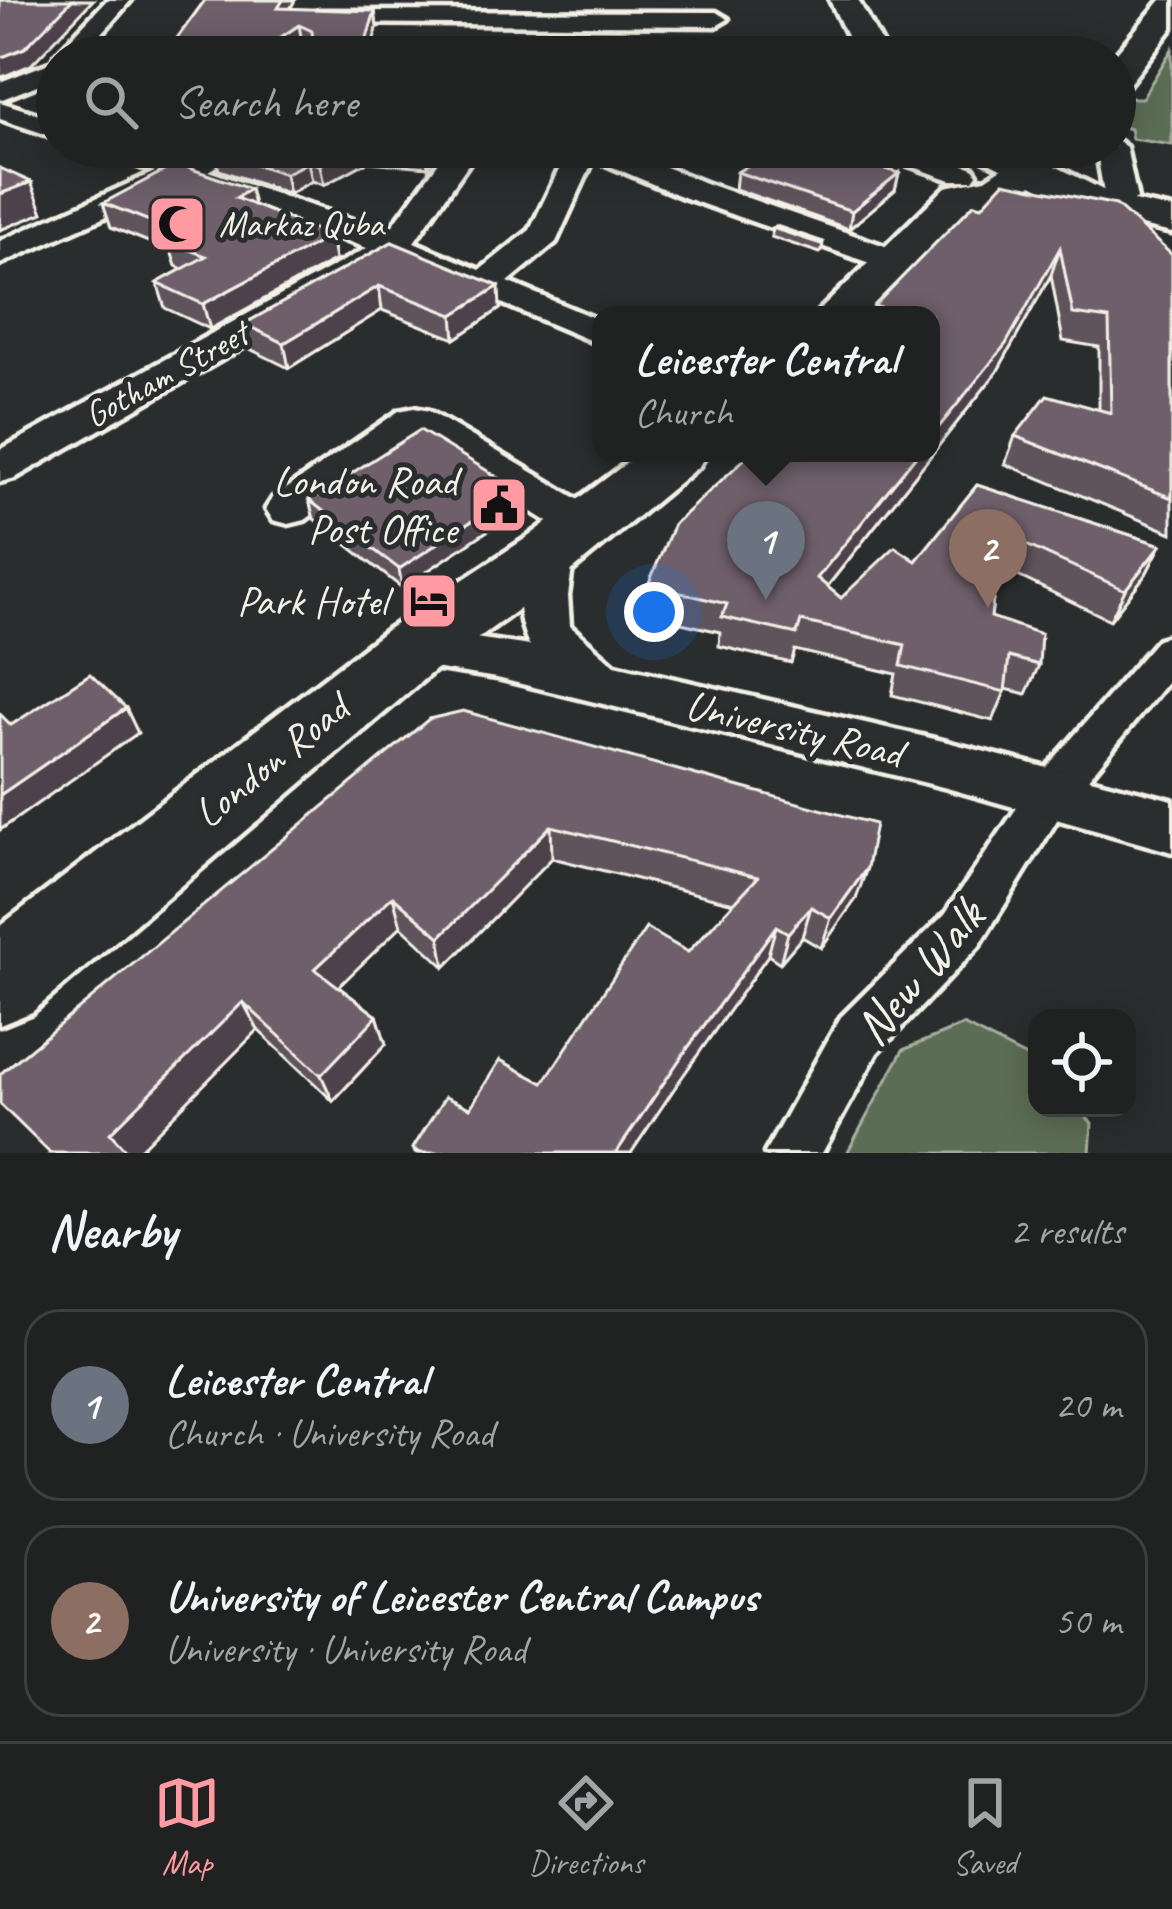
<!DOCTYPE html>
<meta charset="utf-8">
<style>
:root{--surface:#202222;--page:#282a2a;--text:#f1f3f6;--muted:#a2a4a5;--line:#3d3f40;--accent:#ff9aa2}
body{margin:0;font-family:Caveat,sans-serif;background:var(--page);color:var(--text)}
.controls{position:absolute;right:36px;bottom:36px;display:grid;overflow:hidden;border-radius:24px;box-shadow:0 6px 30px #0003}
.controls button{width:108px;height:108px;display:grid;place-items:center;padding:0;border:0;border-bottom:3px solid var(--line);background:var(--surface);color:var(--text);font:60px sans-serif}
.you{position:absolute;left:654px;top:612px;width:42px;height:42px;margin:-30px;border:9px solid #fff;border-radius:50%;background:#1a73e8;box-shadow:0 0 0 18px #1a73e833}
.badge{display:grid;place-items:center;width:78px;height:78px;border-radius:50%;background:var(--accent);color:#fff;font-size:39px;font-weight:700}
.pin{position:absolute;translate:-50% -99px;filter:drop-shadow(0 3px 6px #0008)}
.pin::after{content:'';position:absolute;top:63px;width:42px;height:36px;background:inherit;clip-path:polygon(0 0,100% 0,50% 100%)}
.popup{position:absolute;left:592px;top:306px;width:348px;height:156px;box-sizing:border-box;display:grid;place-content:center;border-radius:24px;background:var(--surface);filter:drop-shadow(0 3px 9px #0005);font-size:39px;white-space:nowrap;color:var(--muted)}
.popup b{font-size:45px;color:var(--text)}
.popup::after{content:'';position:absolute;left:50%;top:100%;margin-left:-24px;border:24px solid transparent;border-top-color:var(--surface)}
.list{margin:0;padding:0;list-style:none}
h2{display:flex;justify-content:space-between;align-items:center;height:156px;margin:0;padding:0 48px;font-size:51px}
h2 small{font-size:39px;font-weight:400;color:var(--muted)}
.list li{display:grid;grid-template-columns:78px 1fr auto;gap:36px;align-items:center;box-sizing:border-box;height:192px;margin:0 24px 24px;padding:0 24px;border:3px solid var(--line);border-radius:36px}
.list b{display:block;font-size:45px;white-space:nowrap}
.list p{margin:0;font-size:39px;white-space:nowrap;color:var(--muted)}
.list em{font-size:39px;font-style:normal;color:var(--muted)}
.icon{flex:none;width:66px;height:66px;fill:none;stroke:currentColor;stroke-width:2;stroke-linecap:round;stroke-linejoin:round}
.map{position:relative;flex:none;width:1172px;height:1153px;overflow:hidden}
.search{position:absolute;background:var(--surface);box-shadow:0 6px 30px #0003;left:36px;right:36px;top:36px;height:132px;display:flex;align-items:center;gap:30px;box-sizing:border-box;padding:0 42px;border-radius:66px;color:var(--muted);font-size:45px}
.sheet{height:588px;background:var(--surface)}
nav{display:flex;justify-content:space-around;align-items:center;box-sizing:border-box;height:168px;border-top:3px solid var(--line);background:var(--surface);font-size:33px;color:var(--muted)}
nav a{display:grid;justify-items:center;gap:6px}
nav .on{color:var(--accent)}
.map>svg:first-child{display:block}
</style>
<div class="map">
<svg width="1172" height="1153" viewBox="0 0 1172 1153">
<rect width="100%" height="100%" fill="#2a2d2e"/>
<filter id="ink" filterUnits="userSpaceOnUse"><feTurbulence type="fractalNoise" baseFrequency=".00833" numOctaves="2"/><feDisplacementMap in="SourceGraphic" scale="24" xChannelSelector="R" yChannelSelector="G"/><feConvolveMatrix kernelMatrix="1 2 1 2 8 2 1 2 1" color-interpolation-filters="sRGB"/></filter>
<g filter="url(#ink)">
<g fill="#5b6d56" stroke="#a8af9f" stroke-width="3">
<path d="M 1172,49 L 1172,145 L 1132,139 L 1130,129 L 1115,124 L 1115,117 L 1131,98 L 1142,98 Z"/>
<path d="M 963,1025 L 1026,1057 L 1037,1068 L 1037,1108 L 1077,1108 L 1092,1123 L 1090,1153 L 847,1153 L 903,1050 Z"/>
</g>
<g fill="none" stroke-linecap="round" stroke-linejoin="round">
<g stroke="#f4f1e8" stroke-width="9">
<path id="pedestrian" d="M 1172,635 L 1172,676 L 1065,807 L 979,946 L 877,1053 L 822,1153 L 765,1153 L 841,1017 L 945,914 L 1035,781 L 1158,639 Z"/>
</g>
<g stroke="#f4f1e8" stroke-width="9">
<g id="minor">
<path d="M 107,0 L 131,0 L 81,57 L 57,57 L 57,77 L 0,100 L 0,82 L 57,60 L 54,57 L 58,52 Z"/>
<path d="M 319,11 L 716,12 L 728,19 L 716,26 L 311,23 L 311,13 Z"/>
<path d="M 0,102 L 57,120 L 57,138 L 0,119 Z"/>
<path d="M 1115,139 L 1126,147 L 1137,199 L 1121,208 L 1105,199 L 1096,147 L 1115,147 Z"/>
<path d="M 96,147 L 139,147 L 180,161 L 211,147 L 250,147 L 208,171 L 388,232 L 450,147 L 480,147 L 414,242 L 480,270 L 530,230 L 570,147 L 616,147 L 705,183 L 905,253 L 910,260 L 905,267 L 881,267 L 683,197 L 594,159 L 556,242 L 508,282 L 601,321 L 601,345 L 397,259 L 15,478 L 0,482 L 0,450 L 367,248 L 183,182 L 0,264 L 0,241 L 155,172 L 101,153 Z"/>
<path d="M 869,147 L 912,147 L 973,168 L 977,174 L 973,180 L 951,180 L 874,153 Z"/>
<path d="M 414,408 L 429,411 L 603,514 L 610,525 L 603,536 L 587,540 L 571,536 L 415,439 L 305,520 L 289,524 L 273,520 L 266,509 L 273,498 L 399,411 Z"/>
<path d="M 551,537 L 568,542 L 574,553 L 568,596 L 570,626 L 615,665 L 947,742 L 1172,800 L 1172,852 L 947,788 L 497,678 L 395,662 L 387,648 L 395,634 L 413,629 L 530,646 C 513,614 516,572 534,542 Z"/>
</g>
</g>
<g stroke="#f4f1e8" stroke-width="9">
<g id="tertiary">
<path d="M 830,0 L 858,0 L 889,57 L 857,57 Z"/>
<path d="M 970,147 L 1017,147 L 1119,198 L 1172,209 L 1172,233 L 1093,215 L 975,155 Z"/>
</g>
</g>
<g stroke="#f4f1e8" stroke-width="9">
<g id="primary">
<path d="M 1161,0 L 1172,0 L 1172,28 L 1128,85 L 1115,88 L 1113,57 Z"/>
<path d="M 1033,147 L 1080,147 L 1013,199 L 975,207 L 868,315 L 815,315 L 946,187 L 986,179 Z"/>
<path d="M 640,453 L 707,453 L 699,466 L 574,569 L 438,667 L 32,1012 L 0,1025 L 0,926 L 388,629 L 528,537 Z"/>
</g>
</g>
<use href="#pedestrian" fill="#2a2d2e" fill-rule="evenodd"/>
<use href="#minor" fill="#2a2d2e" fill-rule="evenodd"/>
<use href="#tertiary" fill="#2a2d2e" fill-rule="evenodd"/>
<use href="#primary" fill="#2a2d2e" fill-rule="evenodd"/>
</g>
<g fill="#5f525c" stroke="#f4f1e8" stroke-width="3">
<path d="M 205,0 L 295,0 L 290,9 L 375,11 L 377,28 L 370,51 L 406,51 L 407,57 L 179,57 L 175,41 Z"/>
<path d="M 167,147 L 194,147 L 180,156 L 168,152 Z"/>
<path d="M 221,147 L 441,147 L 428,167 L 367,162 L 324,185 L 312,181 L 289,194 L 219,170 L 214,151 Z"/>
<path d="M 789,156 L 899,173 L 895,190 L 849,229 L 735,189 L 737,172 Z"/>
<path d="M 250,189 L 254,205 L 331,236 L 335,260 L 210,329 L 165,308 L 157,283 L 182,269 L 176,266 L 171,251 L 111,227 L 103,203 Z"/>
<path d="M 974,204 L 1172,255 L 1172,533 L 1005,464 L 1015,436 L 1099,410 L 1099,347 L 1063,341 L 1051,275 L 997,372 L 827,587 L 841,598 L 916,561 L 977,485 L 1161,545 L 1146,574 L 1110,620 L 997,566 L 991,617 L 1039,665 L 1026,694 L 1006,689 L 993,721 L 892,695 L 896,674 L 795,650 L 791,663 L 719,646 L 720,632 L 647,615 L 648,585 L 745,459 L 746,453 L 931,453 L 931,315 L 873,315 L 874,306 Z"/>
<path d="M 772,228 L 823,242 L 822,251 L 820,253 L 771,237 Z"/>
<path d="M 392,242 L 500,309 L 455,339 L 382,310 L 289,368 L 250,349 L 244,324 Z"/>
<path d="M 309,500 L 520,509 L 402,588 L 314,519 Z"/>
<path d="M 429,719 L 856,899 L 821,948 L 802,937 L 780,963 L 768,955 L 680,1080 L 631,1153 L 415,1153 L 413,1148 L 470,1108 L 543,1083 L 688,952 L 734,903 L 552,858 L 445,967 L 401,926 L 338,987 L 377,1016 L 386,1044 L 333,1101 L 258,1030 L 136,1153 L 50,1153 Z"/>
</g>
<g fill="#4d424b" stroke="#f4f1e8" stroke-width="3">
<path d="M 72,0 L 93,0 L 31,65 L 0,78 L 0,58 Z"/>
<path d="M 283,0 L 295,0 L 281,25 L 278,8 Z"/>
<path d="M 375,11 L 377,28 L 369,57 L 363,51 Z"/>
<path d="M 299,25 L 302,42 L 282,57 L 278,39 Z"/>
<path d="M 177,147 L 194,147 L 180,156 Z"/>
<path d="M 356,147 L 365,147 L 367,162 L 324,185 L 320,165 Z"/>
<path d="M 426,147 L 441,147 L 428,167 L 426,148 Z"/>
<path d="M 308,162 L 312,181 L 289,194 L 285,174 Z"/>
<path d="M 899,173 L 895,190 L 849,229 L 852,211 Z"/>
<path d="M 31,182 L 43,213 L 0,230 L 0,194 Z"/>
<path d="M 250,189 L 256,213 L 236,198 Z"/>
<path d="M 331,236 L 335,260 L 210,329 L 203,304 Z"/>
<path d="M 1060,248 L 1051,275 L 997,372 L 811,607 L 817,578 L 918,453 L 931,453 L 931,437 Z"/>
<path d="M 379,286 L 382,310 L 289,368 L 284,343 Z"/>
<path d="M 499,286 L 500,309 L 455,339 L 453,315 Z"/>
<path d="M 519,490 L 520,509 L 402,588 L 399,569 Z"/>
<path d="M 1161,545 L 1146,574 L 1110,620 L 1125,590 Z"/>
<path d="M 126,708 L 138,733 L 0,830 L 0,795 Z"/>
<path d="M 551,826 L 552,858 L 445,967 L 440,937 Z"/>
<path d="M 867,868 L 856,899 L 821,948 L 831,918 Z"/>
<path d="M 393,896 L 401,926 L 327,998 L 315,969 Z"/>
<path d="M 811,907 L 802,937 L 780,963 L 788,933 Z"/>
<path d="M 776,926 L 768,955 L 680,1080 L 631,1153 L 616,1153 L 684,1053 Z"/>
<path d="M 243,1002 L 258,1030 L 136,1153 L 128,1153 L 110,1133 Z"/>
<path d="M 377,1016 L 386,1044 L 333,1101 L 321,1075 Z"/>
</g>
<g fill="#6e5f6b" stroke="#f4f1e8" stroke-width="3" fill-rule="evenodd">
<path d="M 0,0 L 72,0 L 25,48 L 0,58 Z"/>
<path d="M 205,0 L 283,0 L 278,8 L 375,11 L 363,51 L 406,51 L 405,57 L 185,55 L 194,41 L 175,41 ZM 299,25 L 312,31 L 313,42 L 283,44 L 278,39 Z"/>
<path d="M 221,147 L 356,147 L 320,165 L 308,162 L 285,174 L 214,151 Z"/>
<path d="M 801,147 L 809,147 L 899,173 L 852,211 L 737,172 L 771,151 L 789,156 Z"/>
<path d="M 177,164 L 250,189 L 236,198 L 331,236 L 203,304 L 157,283 L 206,256 L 168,242 L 183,234 L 103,203 Z"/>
<path d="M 0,168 L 31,182 L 0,194 Z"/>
<path d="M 1004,182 L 1116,205 L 1172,255 L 1172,498 L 1015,436 L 1047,395 L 1111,413 L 1109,319 L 1073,314 L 1060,248 L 1006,344 L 931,437 L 931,315 L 884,315 L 888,310 L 874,306 L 974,204 L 982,206 Z"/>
<path d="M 776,226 L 823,242 L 821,244 L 772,228 Z"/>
<path d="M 392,242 L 499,286 L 453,315 L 379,286 L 284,343 L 244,324 Z"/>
<path d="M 420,430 L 519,490 L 399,569 L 309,500 Z"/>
<path d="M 751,453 L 918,453 L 817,578 L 841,598 L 895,547 L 916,561 L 977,485 L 1161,545 L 1125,590 L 1000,533 L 991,617 L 1041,634 L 1039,665 L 1009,657 L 1005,692 L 901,666 L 905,645 L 801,621 L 797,634 L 722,617 L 727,604 L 648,585 L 674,524 Z"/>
<path d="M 90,674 L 126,708 L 0,795 L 0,714 L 11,725 Z"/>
<path d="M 463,711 L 875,824 L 867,868 L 831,918 L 811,907 L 788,933 L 776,926 L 684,1053 L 616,1153 L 420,1153 L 413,1148 L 445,1097 L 470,1108 L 500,1060 L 543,1083 L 646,928 L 688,952 L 758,877 L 551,826 L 440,937 L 393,896 L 315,969 L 377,1016 L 321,1075 L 243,1002 L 110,1133 L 128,1153 L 50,1153 L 0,1104 L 0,1074 L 429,719 Z"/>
</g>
</g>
<defs>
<g id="mosque-square" transform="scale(3)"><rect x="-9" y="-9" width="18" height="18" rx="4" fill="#ff9aa2" stroke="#2a2d2e"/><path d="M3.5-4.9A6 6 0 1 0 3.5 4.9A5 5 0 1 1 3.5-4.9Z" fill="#111"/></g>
<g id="civic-square" transform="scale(3)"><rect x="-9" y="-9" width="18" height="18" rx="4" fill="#ff9aa2" stroke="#2a2d2e"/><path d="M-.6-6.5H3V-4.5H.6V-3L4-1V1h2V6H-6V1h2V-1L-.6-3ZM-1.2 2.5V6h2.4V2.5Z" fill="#111"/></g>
<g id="hotel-square" transform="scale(3)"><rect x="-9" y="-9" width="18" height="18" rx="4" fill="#ff9aa2" stroke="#2a2d2e"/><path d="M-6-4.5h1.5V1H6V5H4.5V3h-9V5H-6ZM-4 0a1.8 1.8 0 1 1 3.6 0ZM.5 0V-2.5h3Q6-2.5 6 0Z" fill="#111"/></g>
</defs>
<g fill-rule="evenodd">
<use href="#mosque-square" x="177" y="224"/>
<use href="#civic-square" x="499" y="505"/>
<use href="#hotel-square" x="429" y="601"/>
</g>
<g text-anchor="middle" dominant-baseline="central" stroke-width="10" stroke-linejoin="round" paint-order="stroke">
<g font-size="36" fill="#f4f1e8" stroke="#2a2d2e" text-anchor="start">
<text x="219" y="224">Markaz Quba</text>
</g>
<g font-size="36" fill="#f4f1e8" stroke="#2a2d2e">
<text transform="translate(166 374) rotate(-29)">Gotham Street</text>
</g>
<g font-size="42" fill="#f4f1e8" stroke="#2a2d2e" text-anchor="end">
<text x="457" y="481">London Road<tspan x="457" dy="48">Post Office</tspan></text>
<text x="387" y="601">Park Hotel</text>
</g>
<g font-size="42" fill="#f4f1e8" stroke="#2a2d2e">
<text transform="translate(794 729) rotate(13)">University Road</text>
<text transform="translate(271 761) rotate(-39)">London Road</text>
</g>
<g font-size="51" fill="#f4f1e8" stroke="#2a2d2e">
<text transform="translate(919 972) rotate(-50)">New Walk</text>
</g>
</g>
</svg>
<div class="controls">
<button><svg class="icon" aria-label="locate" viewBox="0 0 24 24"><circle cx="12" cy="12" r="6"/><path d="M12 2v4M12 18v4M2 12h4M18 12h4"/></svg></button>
</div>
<div class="you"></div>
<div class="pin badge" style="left:766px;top:600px;background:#6b7280">1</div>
<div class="popup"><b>Leicester Central</b>Church</div>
<div class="pin badge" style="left:988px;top:608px;background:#8d6e63">2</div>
<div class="search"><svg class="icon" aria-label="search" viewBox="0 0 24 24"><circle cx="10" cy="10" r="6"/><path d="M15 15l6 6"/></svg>Search here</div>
</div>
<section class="sheet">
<h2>Nearby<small>2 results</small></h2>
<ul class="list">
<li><span class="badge" style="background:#6b7280">1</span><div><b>Leicester Central</b><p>Church · University Road</p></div><em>20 m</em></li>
<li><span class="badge" style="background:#8d6e63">2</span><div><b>University of Leicester Central Campus</b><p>University · University Road</p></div><em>50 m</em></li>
</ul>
</section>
<nav>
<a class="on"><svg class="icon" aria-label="map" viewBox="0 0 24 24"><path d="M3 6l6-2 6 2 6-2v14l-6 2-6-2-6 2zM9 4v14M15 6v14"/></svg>Map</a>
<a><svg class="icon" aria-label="directions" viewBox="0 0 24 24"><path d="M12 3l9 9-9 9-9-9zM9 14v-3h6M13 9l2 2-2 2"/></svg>Directions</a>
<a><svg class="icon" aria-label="saved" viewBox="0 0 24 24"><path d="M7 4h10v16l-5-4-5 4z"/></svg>Saved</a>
</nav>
